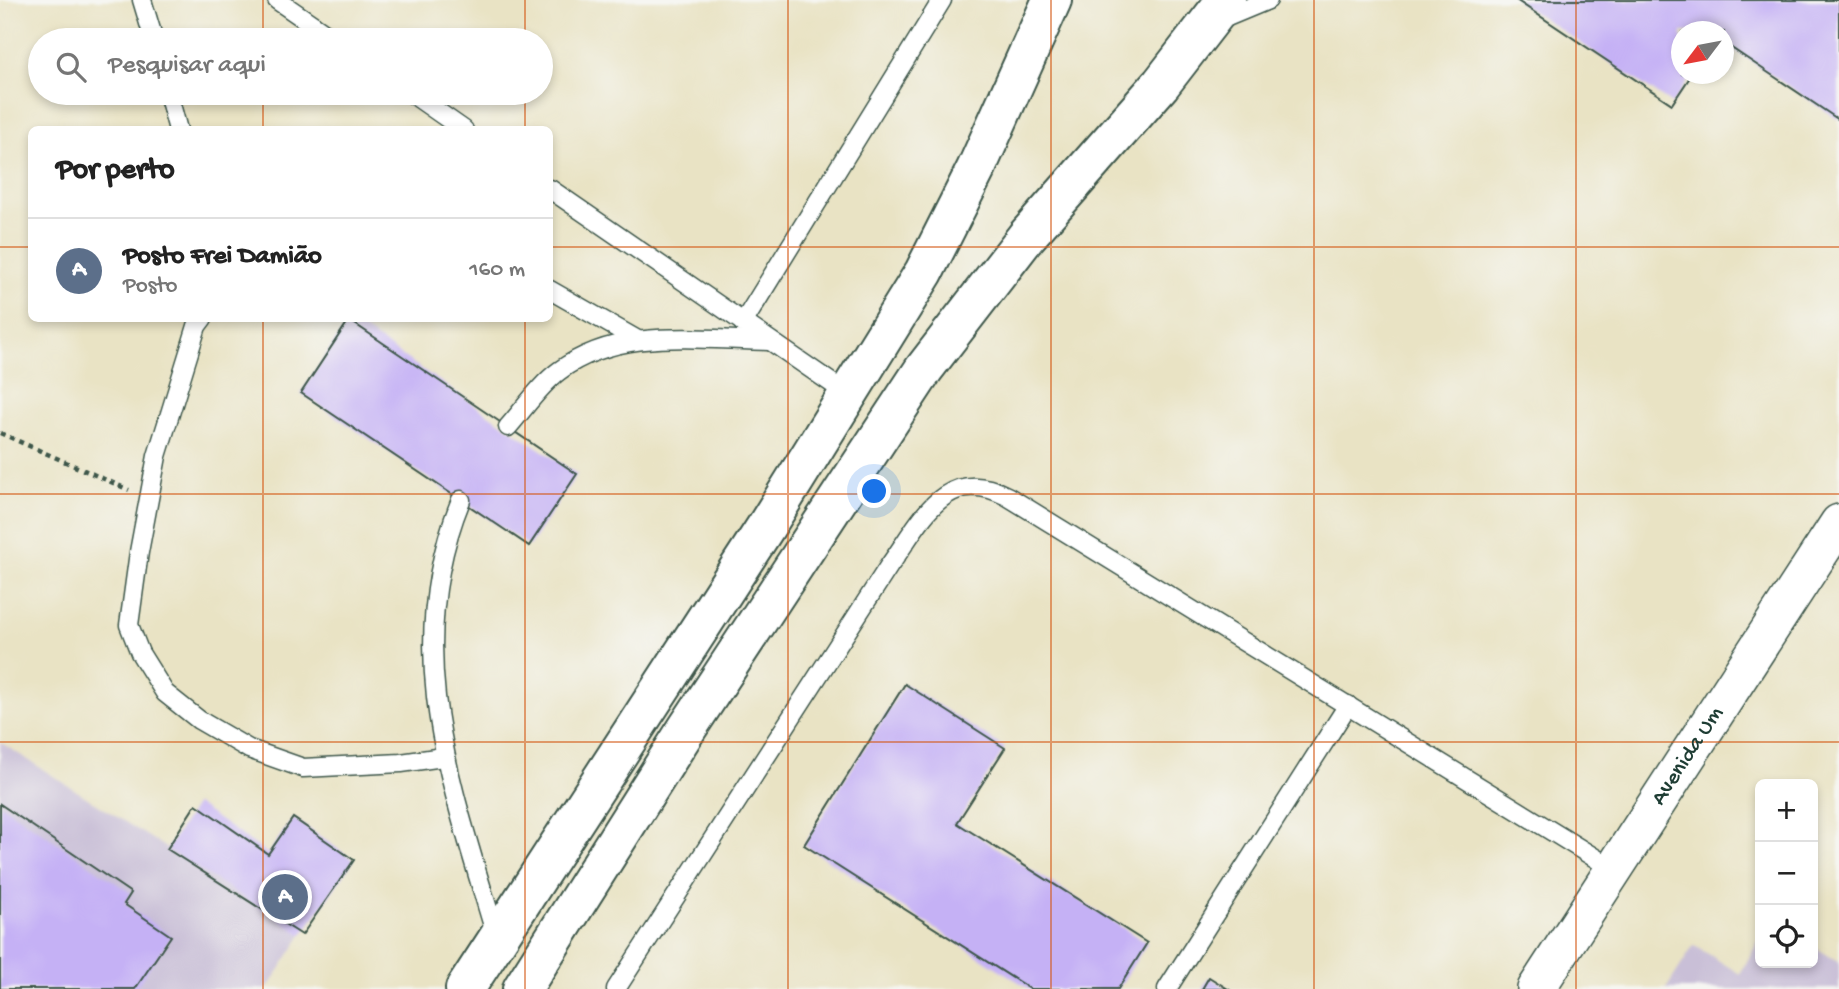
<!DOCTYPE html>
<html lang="pt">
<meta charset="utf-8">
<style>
:root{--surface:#fff;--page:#f6f6f6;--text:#222;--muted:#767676;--line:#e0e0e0;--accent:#b5179e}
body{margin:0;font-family:"Gochi Hand",sans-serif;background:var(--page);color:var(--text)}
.controls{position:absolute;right:21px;bottom:21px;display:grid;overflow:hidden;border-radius:10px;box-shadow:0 4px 10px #0003}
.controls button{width:63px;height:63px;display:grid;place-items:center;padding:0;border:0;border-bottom:2px solid var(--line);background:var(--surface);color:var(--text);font:35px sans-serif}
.compass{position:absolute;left:1671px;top:21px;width:63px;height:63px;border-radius:50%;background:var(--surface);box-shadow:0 4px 10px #0003;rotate:238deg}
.you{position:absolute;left:875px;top:492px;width:24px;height:24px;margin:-18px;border:5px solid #fff;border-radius:50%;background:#1a73e8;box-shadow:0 0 0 10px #1a73e833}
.badge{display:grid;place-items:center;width:46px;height:46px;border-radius:50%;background:var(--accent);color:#fff;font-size:23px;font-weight:700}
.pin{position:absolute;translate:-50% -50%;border:4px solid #fff;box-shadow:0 2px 7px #0006}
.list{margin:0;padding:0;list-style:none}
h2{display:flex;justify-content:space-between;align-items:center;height:91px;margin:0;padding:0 28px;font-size:30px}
h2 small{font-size:23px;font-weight:400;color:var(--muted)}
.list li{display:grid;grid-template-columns:46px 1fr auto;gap:21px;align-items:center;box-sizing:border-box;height:105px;padding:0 28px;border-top:2px solid var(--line)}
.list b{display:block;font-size:26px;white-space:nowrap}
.list p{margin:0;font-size:23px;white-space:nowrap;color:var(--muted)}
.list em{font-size:23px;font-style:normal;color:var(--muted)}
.icon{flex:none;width:38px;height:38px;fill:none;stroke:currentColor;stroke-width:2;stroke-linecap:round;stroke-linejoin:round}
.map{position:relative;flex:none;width:1839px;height:989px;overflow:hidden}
.search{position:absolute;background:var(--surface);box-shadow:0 4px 10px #0003;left:28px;top:28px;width:525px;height:77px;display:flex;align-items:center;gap:18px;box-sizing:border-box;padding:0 24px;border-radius:38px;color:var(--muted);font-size:26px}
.panel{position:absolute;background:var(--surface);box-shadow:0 4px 10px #0003;left:28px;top:126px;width:525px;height:196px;border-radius:10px}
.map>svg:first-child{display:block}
</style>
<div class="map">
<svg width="1839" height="989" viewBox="0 0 1839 989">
<rect width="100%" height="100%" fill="#f6f6f2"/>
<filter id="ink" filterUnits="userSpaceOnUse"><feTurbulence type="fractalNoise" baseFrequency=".0143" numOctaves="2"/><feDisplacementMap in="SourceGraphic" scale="14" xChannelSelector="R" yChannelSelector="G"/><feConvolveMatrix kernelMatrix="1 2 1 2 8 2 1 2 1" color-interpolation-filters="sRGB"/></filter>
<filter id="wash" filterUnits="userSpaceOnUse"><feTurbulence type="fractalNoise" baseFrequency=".00686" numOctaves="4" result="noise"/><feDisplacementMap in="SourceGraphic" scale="28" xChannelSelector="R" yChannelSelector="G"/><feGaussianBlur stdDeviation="1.57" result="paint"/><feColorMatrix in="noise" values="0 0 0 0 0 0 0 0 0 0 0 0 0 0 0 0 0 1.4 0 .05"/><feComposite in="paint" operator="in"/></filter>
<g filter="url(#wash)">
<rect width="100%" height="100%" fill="#e9e3c4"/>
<g fill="#c9bfd7">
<path d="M 0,742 L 302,935 L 267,989 L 0,989 Z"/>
<path d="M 1760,938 L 1760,963 L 1813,963 L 1813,946 L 1839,962 L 1839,989 L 1666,989 L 1694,945 L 1740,974 Z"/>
</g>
<g id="blocks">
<g fill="#c5b1f5">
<path d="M 1516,0 L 1839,0 L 1839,120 L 1724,43 L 1724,32 L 1682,32 L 1682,74 L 1692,74 L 1672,104 Z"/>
<path d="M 349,320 L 577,474 L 529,546 L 301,393 Z"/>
<path d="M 905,684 L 1005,748 L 957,823 L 1147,943 L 1118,989 L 1030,989 L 804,845 Z"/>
<path d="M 0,804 L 131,893 L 124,904 L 171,936 L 135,989 L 0,989 Z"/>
<path d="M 196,804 L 268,854 L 293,818 L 354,860 L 302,935 L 167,849 Z"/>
<path d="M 1209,977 L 1228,989 L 1202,989 Z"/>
</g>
</g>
</g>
<g filter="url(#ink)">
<use href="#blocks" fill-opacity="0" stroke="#3d564a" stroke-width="2"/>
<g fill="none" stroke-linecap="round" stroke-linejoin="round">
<g stroke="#3d564a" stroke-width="21">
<g id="lane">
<path d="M 142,0 L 154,40"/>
<path d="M 277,0 L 335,40"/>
<path d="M 1220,20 L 1268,0"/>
<path d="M 168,93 L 178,130"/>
<path d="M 411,93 L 464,130"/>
<path d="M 550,189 L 849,395"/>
<path d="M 550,290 L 636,339"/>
<path d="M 203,318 L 197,326 L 157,456 L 139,552 L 129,625 L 140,653 L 165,693 L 199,720 L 249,749 L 303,768 L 401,763 L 443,757"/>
<path d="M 743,323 L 942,0"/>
<path d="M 508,427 C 524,409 540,385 559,371 C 620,326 698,340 769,341"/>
<path d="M 461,500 C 399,652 453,789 496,936"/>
<path d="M 616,989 L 889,566 C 921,522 944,464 1007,496 L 1613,869"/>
<path d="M 1167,989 L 1348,705"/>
</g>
</g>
<g stroke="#3d564a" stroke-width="40">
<g id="street">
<path id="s1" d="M 1536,989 L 1839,523"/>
</g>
</g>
<g stroke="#3d564a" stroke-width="42">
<g id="highway">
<path d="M 465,989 L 765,528 L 924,272 L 976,169 L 1052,0"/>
<path d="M 522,989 L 688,727 L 924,369 L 1026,237 L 1161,84 L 1226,0"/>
</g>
</g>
<path stroke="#3d564a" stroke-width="4.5" stroke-dasharray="5 5" stroke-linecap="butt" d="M 0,433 L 129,490"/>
<use href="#lane" stroke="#fff" stroke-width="18"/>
<use href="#street" stroke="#fff" stroke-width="37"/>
<use href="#highway" stroke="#fff" stroke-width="38"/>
</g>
</g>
<path fill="none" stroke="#d45610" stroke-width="2" stroke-opacity="0.55" d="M 263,0 L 263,40M 525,0 L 525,40M 788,0 L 788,989M 1051,0 L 1051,989M 1314,0 L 1314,989M 1576,0 L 1576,989M 263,93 L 263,130M 525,93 L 525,130M 0,247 L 32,247M 550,247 L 1839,247M 263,318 L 263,989M 525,318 L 525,989M 0,494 L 1839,494M 0,742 L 1839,742"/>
<g text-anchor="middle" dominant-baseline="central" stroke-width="5" stroke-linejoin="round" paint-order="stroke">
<g font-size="23" fill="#1f3d34" stroke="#f6f6f2">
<text stroke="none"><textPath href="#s1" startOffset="278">Avenida Um</textPath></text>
</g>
</g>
</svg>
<div class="controls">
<button>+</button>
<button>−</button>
<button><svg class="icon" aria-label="locate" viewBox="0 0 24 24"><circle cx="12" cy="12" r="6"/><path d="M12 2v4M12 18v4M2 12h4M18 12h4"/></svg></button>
</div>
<svg class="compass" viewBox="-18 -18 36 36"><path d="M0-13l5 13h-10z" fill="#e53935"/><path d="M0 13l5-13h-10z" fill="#767676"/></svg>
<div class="you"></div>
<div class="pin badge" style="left:285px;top:897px;background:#5c6f8a">A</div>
<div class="search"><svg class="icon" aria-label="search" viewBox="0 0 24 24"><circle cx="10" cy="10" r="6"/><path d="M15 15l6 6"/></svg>Pesquisar aqui</div>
<section class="panel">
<h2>Por perto<small></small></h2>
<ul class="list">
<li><span class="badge" style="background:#5c6f8a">A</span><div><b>Posto Frei Damião</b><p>Posto</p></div><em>160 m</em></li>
</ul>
</section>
</div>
